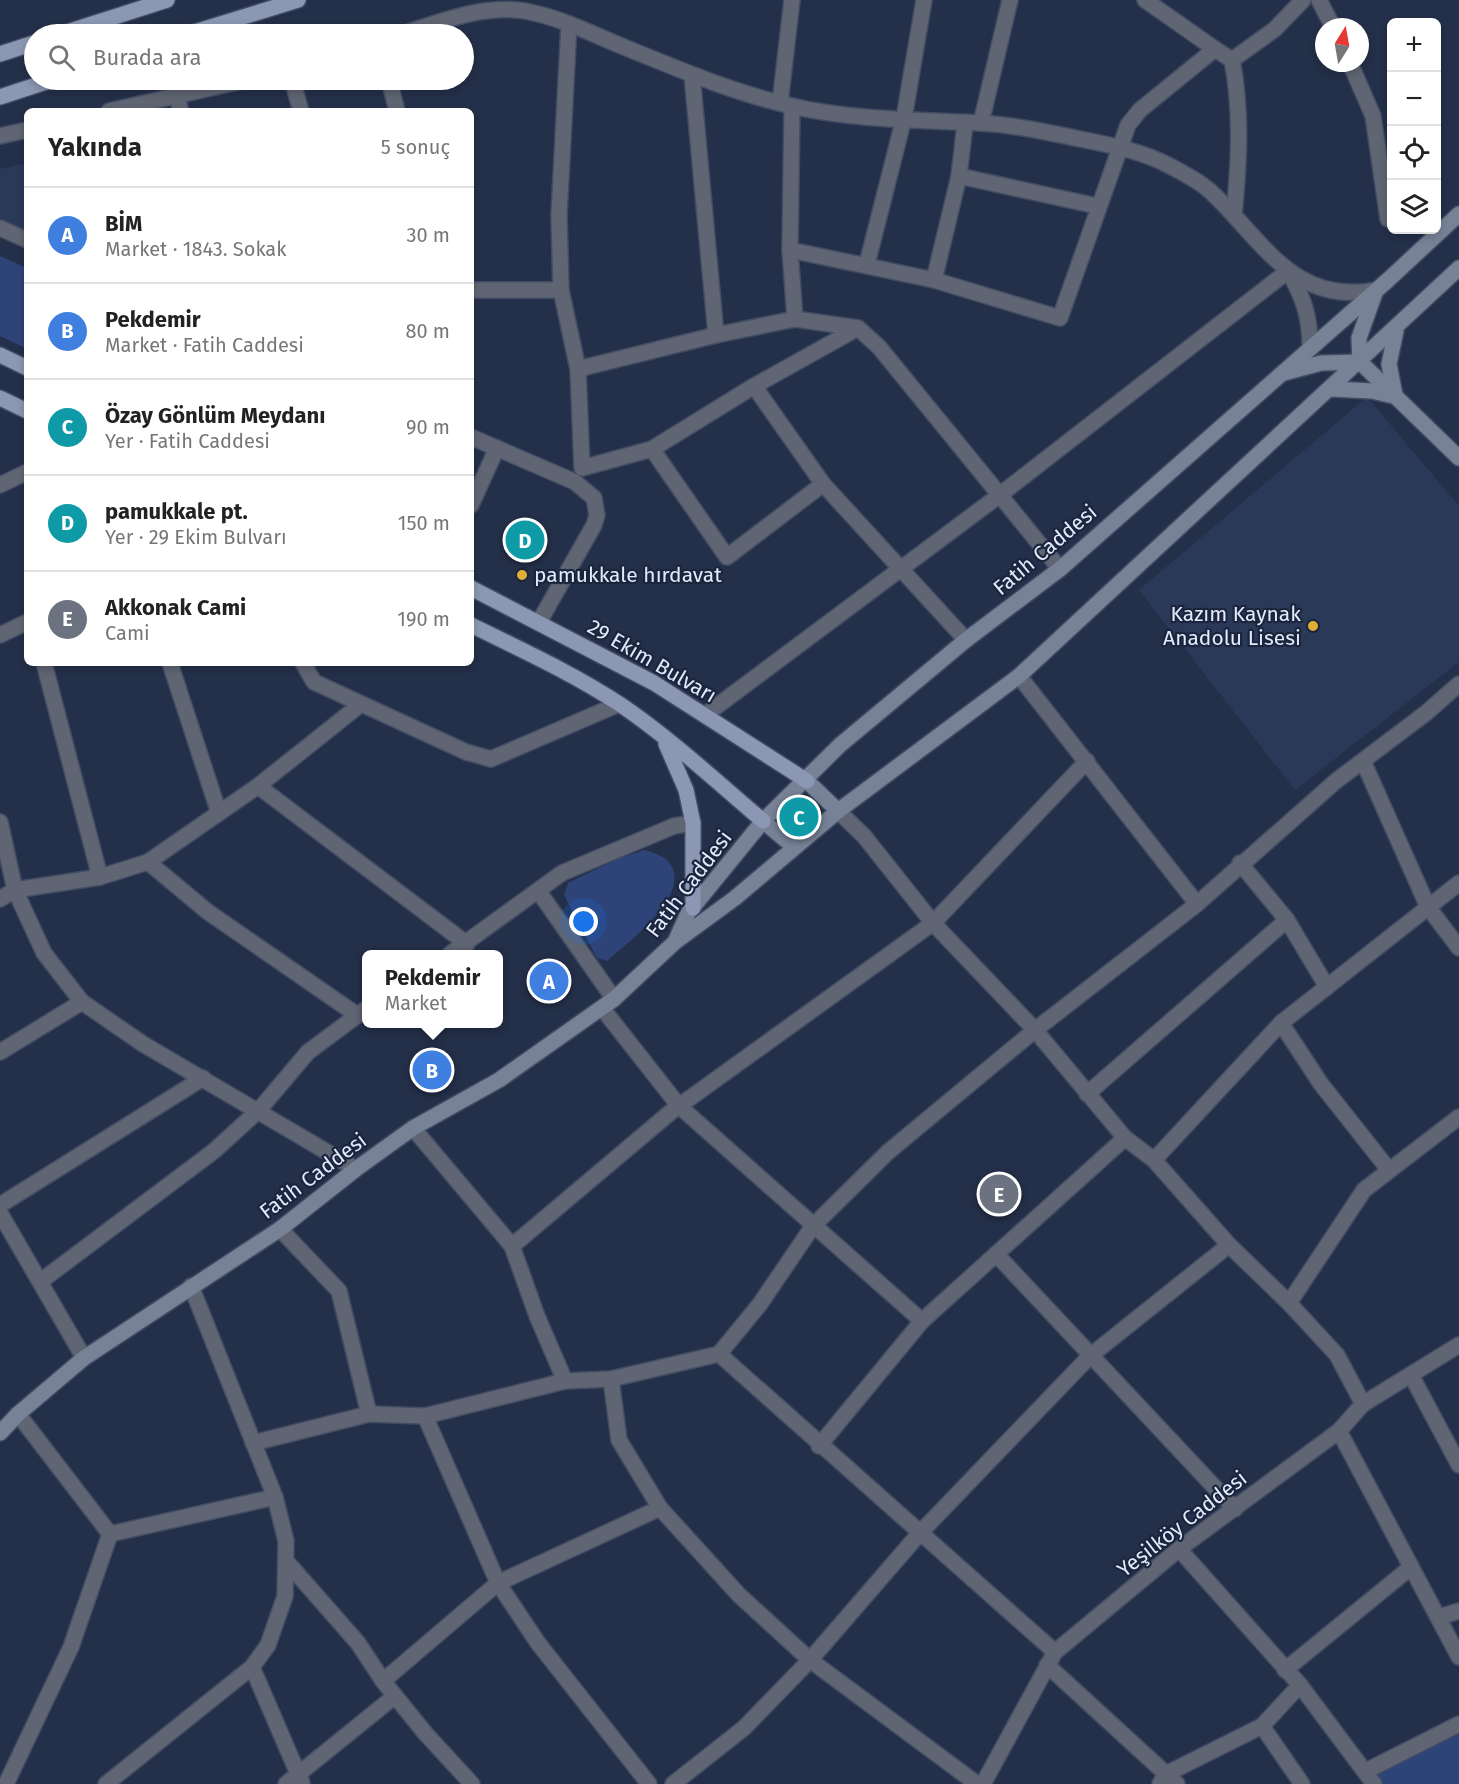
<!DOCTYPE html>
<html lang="tr">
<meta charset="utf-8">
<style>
:root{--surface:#fff;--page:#f6f6f6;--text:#222;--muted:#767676;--line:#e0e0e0;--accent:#77622a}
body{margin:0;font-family:"Fira Sans",sans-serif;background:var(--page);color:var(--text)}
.controls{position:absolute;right:18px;top:18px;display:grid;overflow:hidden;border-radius:9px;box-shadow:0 3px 9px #0003}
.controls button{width:54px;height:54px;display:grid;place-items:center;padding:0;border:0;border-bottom:2px solid var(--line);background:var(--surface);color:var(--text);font:30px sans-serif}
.compass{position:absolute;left:1315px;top:18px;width:54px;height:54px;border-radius:50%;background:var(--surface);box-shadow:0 3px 9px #0003;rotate:11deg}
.you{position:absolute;left:584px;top:922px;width:21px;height:21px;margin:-15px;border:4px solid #fff;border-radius:50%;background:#1a73e8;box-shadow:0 0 0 9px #1a73e833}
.badge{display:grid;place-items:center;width:39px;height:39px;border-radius:50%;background:var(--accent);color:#fff;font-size:20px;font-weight:700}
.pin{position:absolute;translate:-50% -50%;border:3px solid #fff;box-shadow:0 2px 6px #0006}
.popup{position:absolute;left:362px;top:950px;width:141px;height:78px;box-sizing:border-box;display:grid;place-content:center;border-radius:9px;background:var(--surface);filter:drop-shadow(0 2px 4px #0005);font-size:20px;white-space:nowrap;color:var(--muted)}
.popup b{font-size:22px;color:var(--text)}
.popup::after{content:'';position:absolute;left:50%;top:100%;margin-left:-12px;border:12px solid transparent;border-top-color:var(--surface)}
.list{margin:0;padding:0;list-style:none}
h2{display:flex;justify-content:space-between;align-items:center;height:78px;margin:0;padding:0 24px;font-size:26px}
h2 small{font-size:20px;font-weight:400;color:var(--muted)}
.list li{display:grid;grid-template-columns:39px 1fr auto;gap:18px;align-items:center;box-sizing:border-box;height:96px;padding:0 24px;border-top:2px solid var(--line)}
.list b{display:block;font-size:22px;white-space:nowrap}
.list p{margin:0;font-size:20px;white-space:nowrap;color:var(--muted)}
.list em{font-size:20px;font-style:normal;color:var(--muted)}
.icon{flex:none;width:33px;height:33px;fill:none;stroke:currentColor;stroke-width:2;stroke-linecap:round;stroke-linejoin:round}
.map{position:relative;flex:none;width:1459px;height:1784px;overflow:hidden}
.search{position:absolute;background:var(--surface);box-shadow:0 3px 9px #0003;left:24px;top:24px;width:450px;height:66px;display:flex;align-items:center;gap:15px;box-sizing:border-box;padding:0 21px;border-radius:33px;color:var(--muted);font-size:22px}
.panel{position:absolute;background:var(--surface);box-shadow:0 3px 9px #0003;left:24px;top:108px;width:450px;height:558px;border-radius:9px}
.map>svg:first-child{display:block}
</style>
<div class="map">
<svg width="1459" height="1784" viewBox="0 0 1459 1784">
<rect width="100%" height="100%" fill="#242f49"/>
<g fill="#2b3959">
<path d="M 27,163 L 27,235 L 0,223 L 0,169 Z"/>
<path d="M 1367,397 L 1459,506 L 1459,662 L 1295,790 L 1139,590 Z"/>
</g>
<g fill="#2e4378">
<path d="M 0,256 L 27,268 L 27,349 L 0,336 Z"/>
<path d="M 645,850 C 651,852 661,855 666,859 C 699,891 627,943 607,961 L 597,958 L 564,895 L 568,883 L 619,858 Z"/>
<path d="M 1459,1729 L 1459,1784 L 1377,1784 L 1371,1775 Z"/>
</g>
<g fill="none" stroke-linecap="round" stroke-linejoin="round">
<g stroke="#424d65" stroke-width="18">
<g id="minor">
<path d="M 1145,0 L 1215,49"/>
<path d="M 1319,0 L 1333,27"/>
<path d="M 569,24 L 559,215 L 561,290 L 578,369 L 582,468 L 652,449 L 754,386 L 858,328"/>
<path d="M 402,34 C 440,22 484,4 525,11 C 559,17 592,34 624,47 C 678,69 734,93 792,106 C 850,120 922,120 981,123 C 1014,125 1047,132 1080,139 C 1110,145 1142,151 1170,166 C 1183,173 1199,181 1210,191 C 1263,240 1293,306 1376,290"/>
<path d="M 1350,63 L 1373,116 L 1388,219"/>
<path d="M 692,75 L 716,335"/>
<path d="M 171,80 L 181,111"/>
<path d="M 292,80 L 301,111"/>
<path d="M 389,80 L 397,111"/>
<path d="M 780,103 L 792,0"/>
<path d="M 792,106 L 790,250 L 795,319"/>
<path d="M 109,111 L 246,80"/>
<path d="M 981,123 L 1010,0"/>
<path d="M 0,136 L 27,130"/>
<path d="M 959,176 L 1097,206"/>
<path d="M 1234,215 C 1239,163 1242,111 1232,60 L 1275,29 L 1303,0"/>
<path d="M 0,228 L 27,240"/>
<path d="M 790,250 L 934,280 L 1060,318 L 1128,125 L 1140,110 L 1215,49 L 1232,60"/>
<path d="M 867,264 L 904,118 L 924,0"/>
<path d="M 1290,274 C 1304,299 1310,318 1310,346"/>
<path d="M 934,280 L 959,176 L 965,124"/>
<path d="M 471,290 L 561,290"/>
<path d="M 578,369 L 716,335 L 795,319 L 858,328 L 879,347 L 1060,569"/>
<path d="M 754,386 L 823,484 L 966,640"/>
<path d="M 471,437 L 575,482 L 594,498 L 597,515 L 594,525 L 539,622"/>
<path d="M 652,449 L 727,557 L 823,484"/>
<path d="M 0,485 L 27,472"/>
<path d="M 471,505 L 497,448"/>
<path d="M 0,635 L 27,622"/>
<path d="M 44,663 L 100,877"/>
<path d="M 170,663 L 219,813"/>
<path d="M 303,663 L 314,682 L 466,752 L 491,759 L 619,704"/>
<path d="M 1019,676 L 1197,904"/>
<path d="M 705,715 L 1001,494 L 1288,271"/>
<path d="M 1363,761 L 1428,907 L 1459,948"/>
<path d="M 258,786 L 467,944"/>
<path d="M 838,811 L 864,836 L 933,923 L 1035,1030 L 1125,1138 L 1154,1160 L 1229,1245 L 1289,1303 L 1337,1355 L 1363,1404"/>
<path d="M 0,822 L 15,890 L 44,953 L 82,1002 L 143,1044 L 356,1169"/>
<path d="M 148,862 L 208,912 L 357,1015"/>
<path d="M 1240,863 L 1287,920 L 1327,987"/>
<path d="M 539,892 L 614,999"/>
<path d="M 0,899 L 15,890 L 100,877 L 148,862 L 258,786 L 361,704"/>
<path d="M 450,954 L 562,873 L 674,826 L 693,823"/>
<path d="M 602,1008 L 679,1106 L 922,1321"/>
<path d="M 1281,1023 L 1321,1084 L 1389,1170"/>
<path d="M 0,1052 L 82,1002"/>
<path d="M 1087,1094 L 1287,920"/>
<path d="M 413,1128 L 512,1246 L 537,1316 L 565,1381"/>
<path d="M 1154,1160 L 1281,1023 L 1459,883"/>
<path d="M 0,1205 L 203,1078"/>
<path d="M 0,1213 L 84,1358"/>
<path d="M 280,1229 L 339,1291 L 369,1414"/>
<path d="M 512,1246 L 672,1111 L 933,923 L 1087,761"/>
<path d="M 996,1254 L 1235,1509"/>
<path d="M 41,1281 L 214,1151 L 259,1110 L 308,1052 L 366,1009"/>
<path d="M 1289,1303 L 1364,1190 L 1459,1117"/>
<path d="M 719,1354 L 760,1304 L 813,1226 L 888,1152 L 1035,1030 L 1197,904 L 1336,781 L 1426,713 L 1459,684"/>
<path d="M 1411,1375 L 1459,1465"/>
<path d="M 611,1379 L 619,1440 L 660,1508 L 739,1595 L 810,1660 L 977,1784"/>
<path d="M 425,1416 L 498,1583 L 538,1643 L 649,1784"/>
<path d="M 1339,1431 L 1459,1657"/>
<path d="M 253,1443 L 369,1414 L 425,1416 L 565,1381 L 611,1379 L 719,1354 L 1055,1652"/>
<path d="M 819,1446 L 922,1321 L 1125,1138"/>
<path d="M 110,1534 L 275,1497"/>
<path d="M 1179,1549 L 1300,1685 L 1374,1784"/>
<path d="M 286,1561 L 358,1643 L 383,1681 L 425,1733 L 472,1784"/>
<path d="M 1439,1617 L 1459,1611"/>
<path d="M 1047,1665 L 1177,1784"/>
<path d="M 252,1667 L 302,1783"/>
<path d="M 1285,1670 L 1410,1568"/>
<path d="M 383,1681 L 498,1583 L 660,1508"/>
<path d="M 1262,1726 L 1302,1784"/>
<path d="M 1366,1771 L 1459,1724"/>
<path d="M 6,1784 L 71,1647 L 110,1534 L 18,1414"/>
<path d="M 106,1784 L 252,1667 L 268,1645 L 285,1596 L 286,1541 L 275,1497 L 191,1286"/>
<path d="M 286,1784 L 395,1696"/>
<path d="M 673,1784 L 744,1728 L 810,1660 L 919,1534 L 1090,1356 L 1229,1245"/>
<path d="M 1160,1784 L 1166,1774 L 1262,1726 L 1300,1685"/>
</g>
</g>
<g stroke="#424d65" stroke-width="18">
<path id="tertiary" d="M 983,1784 L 1055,1652 L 1179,1549 L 1339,1431 L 1363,1404 L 1459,1345"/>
</g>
<g stroke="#424d65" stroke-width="18">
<g id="secondary">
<path d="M 1375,293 L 1359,338 L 1360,362 L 1459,458"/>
<path d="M 1284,373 L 1321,363 L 1360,362"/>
<path d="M 1331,389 L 1372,391 L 1393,396"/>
<path d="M 1395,395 L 1389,364 L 1396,331"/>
<path d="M 807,781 L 838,811"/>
<path d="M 763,821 L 794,847"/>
<path d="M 675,942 L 735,898 L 838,811 L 1019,676 L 1459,268"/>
<path d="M 0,1433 L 18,1414 L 84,1358 L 280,1229 L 356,1169 L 413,1128 L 499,1080 L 614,999 L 675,942 L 688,913 L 763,821 L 840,745 L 966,640 L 1060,569 L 1388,280 L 1459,214"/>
</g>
</g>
<g stroke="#424d65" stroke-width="18">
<g id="primary">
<path d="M 61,34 L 167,0"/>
<path d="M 188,34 L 298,0"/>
<path d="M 0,54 L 34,43"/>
<path d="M 0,97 L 52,80"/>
<path d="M 0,355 L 27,368"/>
<path d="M 0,398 L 27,411"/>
<path d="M 471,588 L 654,683 L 807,781"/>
<path d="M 471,625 C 522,650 574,674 621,705 C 671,739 717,782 763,821"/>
<path d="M 666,744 L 686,790 L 693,823 L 693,908"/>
</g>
</g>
<use href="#minor" stroke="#5f6572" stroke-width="15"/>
<use href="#tertiary" stroke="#5f6572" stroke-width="15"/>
<use href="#secondary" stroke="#788297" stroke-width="15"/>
<use href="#primary" stroke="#8c98b3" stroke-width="15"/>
</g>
<g fill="#dfb034" stroke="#1b253e" stroke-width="2">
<circle cx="522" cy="575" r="6"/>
<circle cx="1313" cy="626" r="6"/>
</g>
<g text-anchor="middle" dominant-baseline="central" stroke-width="4.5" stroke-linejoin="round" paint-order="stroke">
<g font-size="21" fill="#e2eafb" stroke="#1b253e">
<text transform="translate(1045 550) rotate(-40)">Fatih Caddesi</text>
<text transform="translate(652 661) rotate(30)">29 Ekim Bulvarı</text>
<text transform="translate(689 884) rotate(-53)">Fatih Caddesi</text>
<text transform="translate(313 1176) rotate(-37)">Fatih Caddesi</text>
<text transform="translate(1182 1524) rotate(-38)">Yeşilköy Caddesi</text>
</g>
<g font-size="21" fill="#e2eafb" stroke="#1b253e" text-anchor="start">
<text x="534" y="575">pamukkale hırdavat</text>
<text x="1301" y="614" text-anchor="end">Kazım Kaynak<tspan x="1301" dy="24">Anadolu Lisesi</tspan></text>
</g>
</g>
</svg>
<div class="controls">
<button>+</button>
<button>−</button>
<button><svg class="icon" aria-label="locate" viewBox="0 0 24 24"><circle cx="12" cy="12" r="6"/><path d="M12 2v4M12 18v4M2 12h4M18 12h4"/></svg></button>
<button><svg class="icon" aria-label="layers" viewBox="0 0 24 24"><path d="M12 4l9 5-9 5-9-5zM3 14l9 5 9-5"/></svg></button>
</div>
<svg class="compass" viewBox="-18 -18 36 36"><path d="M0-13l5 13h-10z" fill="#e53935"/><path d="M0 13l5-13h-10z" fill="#767676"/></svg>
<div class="you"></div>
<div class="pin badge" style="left:549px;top:981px;background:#3f7fe0">A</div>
<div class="pin badge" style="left:432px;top:1070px;background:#3f7fe0">B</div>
<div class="popup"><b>Pekdemir</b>Market</div>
<div class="pin badge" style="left:799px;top:817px;background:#0f9aa8">C</div>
<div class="pin badge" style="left:525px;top:540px;background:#0f9aa8">D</div>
<div class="pin badge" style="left:999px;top:1194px;background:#6b7280">E</div>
<div class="search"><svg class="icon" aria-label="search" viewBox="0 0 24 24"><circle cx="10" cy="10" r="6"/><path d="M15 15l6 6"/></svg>Burada ara</div>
<section class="panel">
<h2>Yakında<small>5 sonuç</small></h2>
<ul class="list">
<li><span class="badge" style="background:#3f7fe0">A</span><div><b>BİM</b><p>Market · 1843. Sokak</p></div><em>30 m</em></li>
<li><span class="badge" style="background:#3f7fe0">B</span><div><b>Pekdemir</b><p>Market · Fatih Caddesi</p></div><em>80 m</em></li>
<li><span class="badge" style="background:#0f9aa8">C</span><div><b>Özay Gönlüm Meydanı</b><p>Yer · Fatih Caddesi</p></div><em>90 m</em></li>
<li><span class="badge" style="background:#0f9aa8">D</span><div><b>pamukkale pt.</b><p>Yer · 29 Ekim Bulvarı</p></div><em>150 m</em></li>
<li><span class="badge" style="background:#6b7280">E</span><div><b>Akkonak Cami</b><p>Cami</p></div><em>190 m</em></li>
</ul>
</section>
</div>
